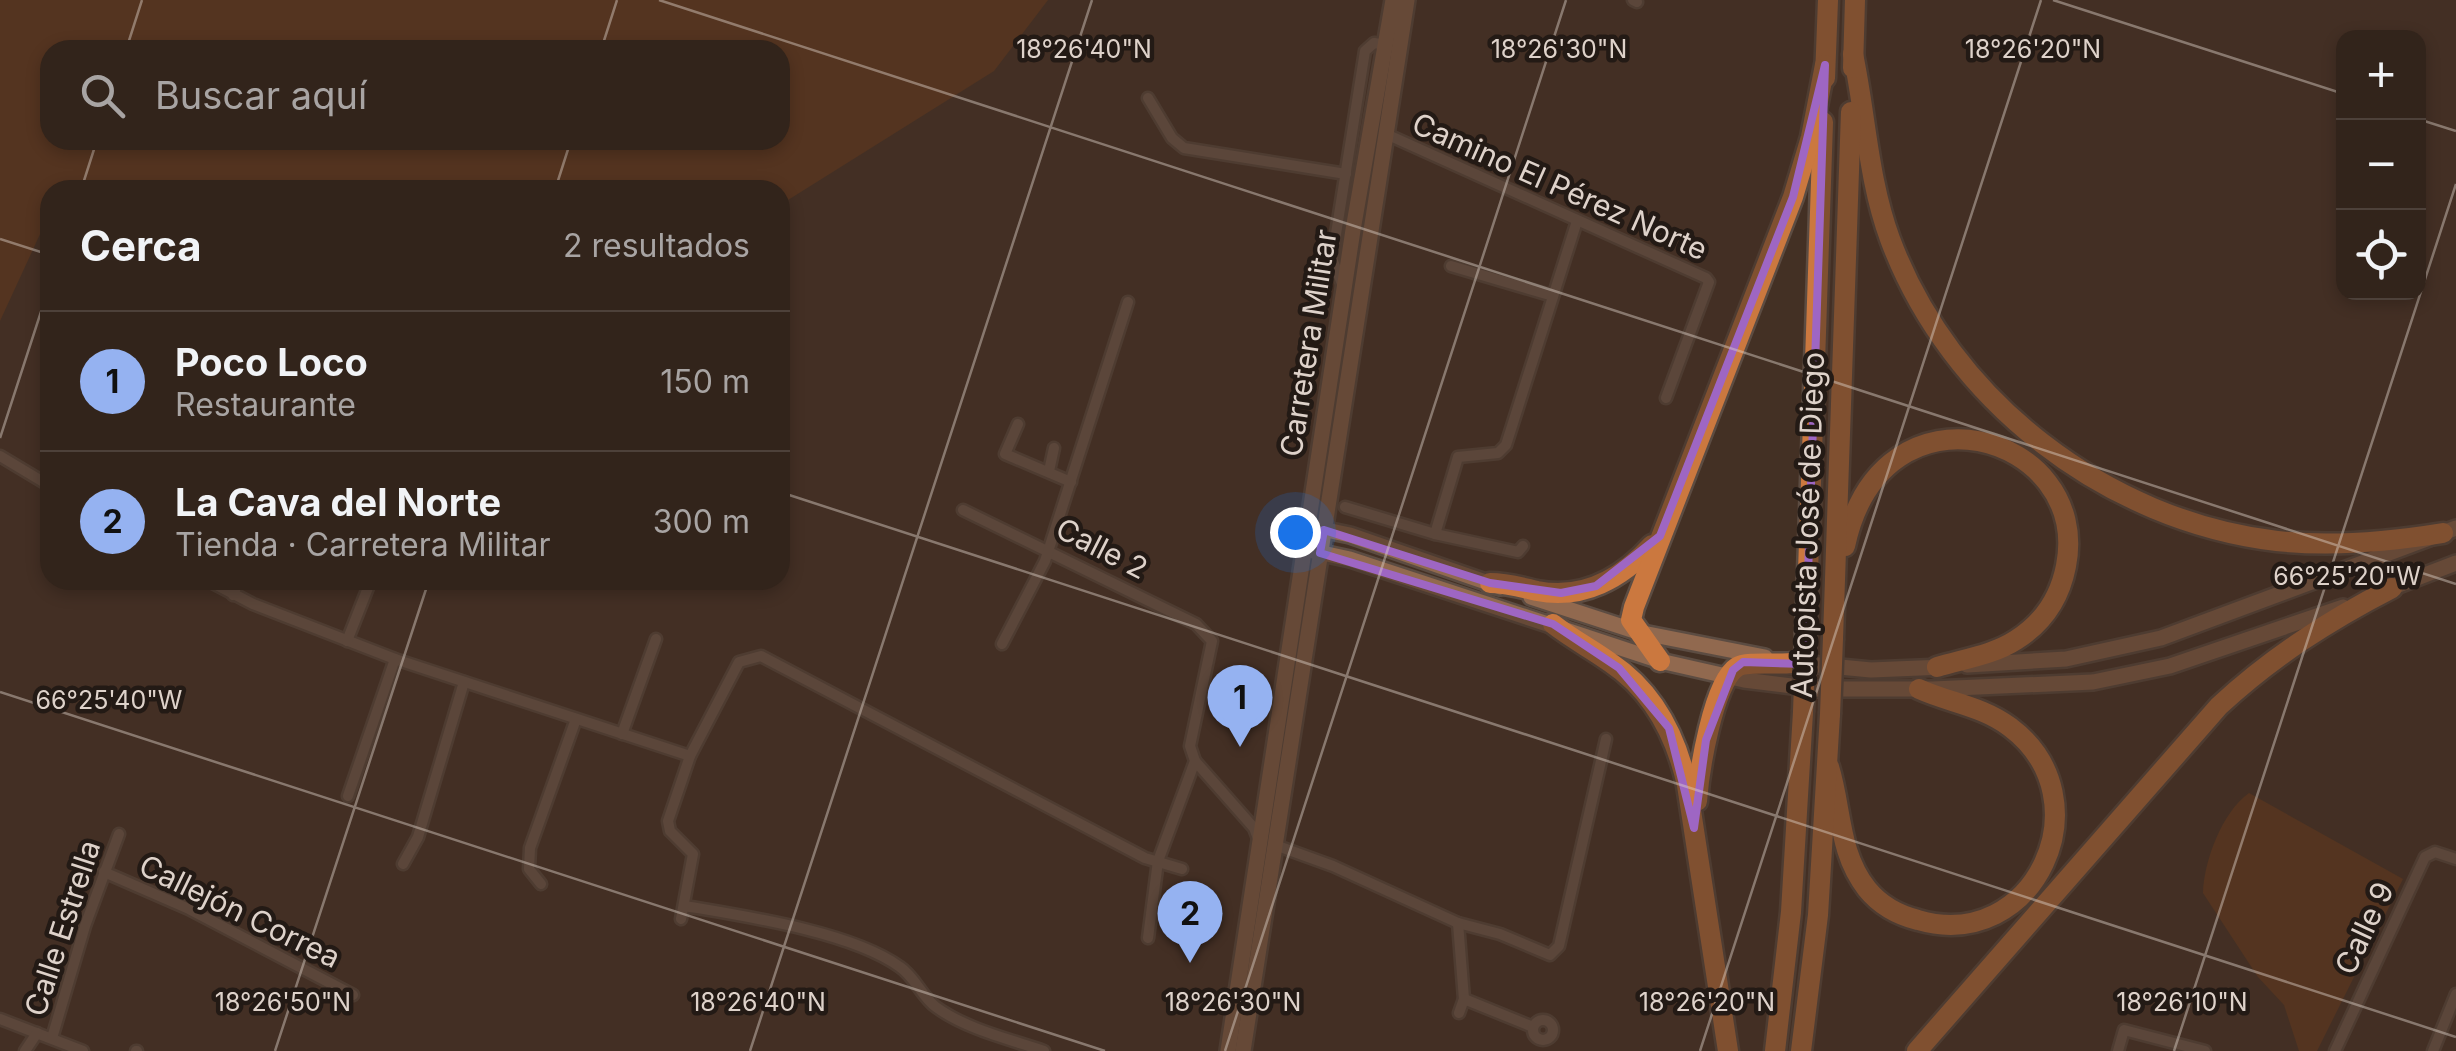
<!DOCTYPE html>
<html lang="es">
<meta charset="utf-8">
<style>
:root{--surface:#32241b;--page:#3d3028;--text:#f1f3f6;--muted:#a8a4a3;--line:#4d413a;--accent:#95b2f1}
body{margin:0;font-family:Inter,sans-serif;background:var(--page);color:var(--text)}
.controls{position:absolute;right:30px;top:30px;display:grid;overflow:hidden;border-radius:20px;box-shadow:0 5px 15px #0003}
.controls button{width:90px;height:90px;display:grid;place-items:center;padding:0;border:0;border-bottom:2px solid var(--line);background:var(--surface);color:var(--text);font:50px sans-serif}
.you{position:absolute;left:1295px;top:532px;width:35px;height:35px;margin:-25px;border:8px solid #fff;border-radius:50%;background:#1a73e8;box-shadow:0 0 0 15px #1a73e833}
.badge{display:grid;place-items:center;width:65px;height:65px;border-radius:50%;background:var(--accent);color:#111;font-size:32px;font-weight:700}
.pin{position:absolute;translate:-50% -82px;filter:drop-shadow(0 2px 5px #0008)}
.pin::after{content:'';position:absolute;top:52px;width:35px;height:30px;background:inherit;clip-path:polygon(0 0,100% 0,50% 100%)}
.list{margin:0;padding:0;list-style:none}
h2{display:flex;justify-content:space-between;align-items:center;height:130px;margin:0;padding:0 40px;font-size:42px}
h2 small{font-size:32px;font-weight:400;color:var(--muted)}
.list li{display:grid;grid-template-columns:65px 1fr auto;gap:30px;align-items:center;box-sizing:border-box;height:140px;padding:0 40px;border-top:2px solid var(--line)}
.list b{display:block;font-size:38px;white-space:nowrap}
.list p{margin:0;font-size:32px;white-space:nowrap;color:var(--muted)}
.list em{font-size:32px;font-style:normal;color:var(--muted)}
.icon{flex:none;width:55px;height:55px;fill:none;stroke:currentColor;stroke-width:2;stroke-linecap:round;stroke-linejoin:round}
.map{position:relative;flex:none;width:2456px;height:1051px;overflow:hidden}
.search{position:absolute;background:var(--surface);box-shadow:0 5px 15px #0003;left:40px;top:40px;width:750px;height:110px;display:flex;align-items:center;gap:25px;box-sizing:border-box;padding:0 35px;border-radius:30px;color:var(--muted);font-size:38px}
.panel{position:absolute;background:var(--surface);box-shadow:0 5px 15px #0003;left:40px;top:180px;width:750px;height:410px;border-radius:30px}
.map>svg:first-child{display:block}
</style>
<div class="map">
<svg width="2456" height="1051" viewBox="0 0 2456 1051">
<rect width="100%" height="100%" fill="#433024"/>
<g fill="#683a1b" fill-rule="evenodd">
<path d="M 0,0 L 1048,0 L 994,71 L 780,205 L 780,190 L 50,190 L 50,220 L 47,219 L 0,321 ZM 780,50 L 780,140 L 50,140 L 50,50 Z"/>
<path d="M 2249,793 L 2403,879 L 2317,1051 L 2299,1051 L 2284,1005 L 2258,977 L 2203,893 C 2204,861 2222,812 2249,793 Z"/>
</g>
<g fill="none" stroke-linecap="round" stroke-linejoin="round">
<g stroke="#5c4c42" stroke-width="15">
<g id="street">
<path d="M 1633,0 L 1637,2"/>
<path d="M 1148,98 L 1172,138 L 1184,148 L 1346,174"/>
<path d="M 1386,134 L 1706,278 L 1709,282 L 1666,398"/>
<path d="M 1451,266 L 1553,296"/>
<path d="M 1343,286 L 1332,259 L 1365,51 L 1374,43 L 1386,45"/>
<path d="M 1018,424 L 1005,454 L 1071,482"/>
<path d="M 0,456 L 50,486"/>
<path d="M 1049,471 L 1054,448"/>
<path d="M 1345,507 L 1435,534 L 1518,552 L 1523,546"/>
<path d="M 963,510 L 1196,624 L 1212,641 L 1190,746 L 1195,761 L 1158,861 L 1148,938"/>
<path d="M 1435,534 L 1458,457 L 1498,453 L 1506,445 L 1577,221"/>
<path d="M 207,580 L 253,604 L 395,659 L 690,756"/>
<path d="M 233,595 L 239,580"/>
<path d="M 347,641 L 371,580"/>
<path d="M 1002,644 L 1045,561 L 1128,302"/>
<path d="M 622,734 L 656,639"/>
<path d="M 1195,761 L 1254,828 L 1259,841"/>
<path d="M 348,796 L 395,659"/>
<path d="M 1275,845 L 1333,866 L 1458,923 L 1500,934 L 1550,955 L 1559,946 L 1606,739"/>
<path d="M 403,864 L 418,837 L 464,682"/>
<path d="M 104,872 L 189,909 L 353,995"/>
<path d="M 541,884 L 529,869 L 530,848 L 576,719"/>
<path d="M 685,906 C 744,916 852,932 900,967 C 915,977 922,997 936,1007 C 966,1029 1009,1039 1044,1051"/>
<path d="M 681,919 L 693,854 L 670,831 L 668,821 L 690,756 L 739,662 L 761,656 L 1145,858 L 1182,869"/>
<path d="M 1458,923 L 1464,999 L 1459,1013"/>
<path d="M 1464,999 L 1533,1027"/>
<path d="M 0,1019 L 83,1051"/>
<circle cx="1543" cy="1030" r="10"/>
<path d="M 52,1038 L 85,926 L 119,834"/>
<path d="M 25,1051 L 37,1033"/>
<path d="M 136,1051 L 137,1051"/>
<path d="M 2118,1051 L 2124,1030 L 2205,1051"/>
<path d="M 2335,1051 L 2425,857 L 2435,852 L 2456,859"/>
<path d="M 2433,1051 L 2456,994"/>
</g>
</g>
<g stroke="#5c4c42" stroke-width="20">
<g id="secondary">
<path d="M 1307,526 L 1350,535 L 1500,587"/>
<path d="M 1304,549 L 1350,559 L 1660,661 L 1744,680 L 1816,689 L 1933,689 L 2093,682 L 2170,666 L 2343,607"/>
<path d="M 2383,591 L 2456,563"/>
<path d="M 1531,597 L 1638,632 L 1765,657"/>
<path d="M 1798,663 L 1871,670 L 1944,667"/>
<path d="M 1967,665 L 2066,659 L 2161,638 L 2456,528"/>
<path d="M 1228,1051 L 1353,230 L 1393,0"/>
<path d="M 1243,1051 L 1407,0"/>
</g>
</g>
<g stroke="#5c4c42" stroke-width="25">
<g id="highway">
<path d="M 1853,54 C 1866,116 1868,179 1890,239 C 1950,401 2107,521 2277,541 C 2333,547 2388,542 2443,533"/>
<path d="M 1853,68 L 1855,0"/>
<path d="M 1825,78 L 1828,0"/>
<path d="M 1845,546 C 1882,372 2092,434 2066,566 C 2060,597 2043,623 2016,640 C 1993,655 1963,659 1937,667"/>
<path d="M 1490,583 C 1507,583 1520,587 1537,591 C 1583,600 1622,578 1652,545"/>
<path d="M 1553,624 C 1572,639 1592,649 1611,663 C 1654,692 1676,736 1687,785 L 1728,1051"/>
<path d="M 1806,632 L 1823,122"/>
<path d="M 1833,638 L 1851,112"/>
<path d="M 1660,661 L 1631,620 L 1634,607 L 1793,197 L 1811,137 L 1825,65"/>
<path d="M 1829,767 C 1842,809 1838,852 1867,889 C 1880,905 1898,915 1918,920 C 2035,954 2106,799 2010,727 C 1982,706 1950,703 1919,689"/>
<path d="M 1697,801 C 1699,773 1713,682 1737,667 C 1747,661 1778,665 1791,663"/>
<path d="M 1775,1051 L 1791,912 L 1803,712"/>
<path d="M 1801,1051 L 1818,915 L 1830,714"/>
<path d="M 1917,1051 L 2219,706 C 2272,657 2328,621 2392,588"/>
</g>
</g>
<use href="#street" stroke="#786356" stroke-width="10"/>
<use href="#secondary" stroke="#91694f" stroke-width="15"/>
<use href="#highway" stroke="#cb783f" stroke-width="20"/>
<g stroke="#5c4c42" stroke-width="25" stroke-linecap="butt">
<g id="highway-bridge">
<path d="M 1803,712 L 1806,632"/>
<path d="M 1830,714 L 1833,638"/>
</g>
</g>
<use href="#highway-bridge" stroke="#cb783f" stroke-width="20"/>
</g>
<path d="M0 0H2456V1051H0ZM 1825,65 L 1805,664 L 1743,662 L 1733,670 L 1706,740 L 1694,828 L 1669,728 L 1619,668 L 1553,624 L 1320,553 L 1324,530 L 1490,583 L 1561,593 L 1596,586 L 1660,536 L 1793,197 Z" fill="#433024" fill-opacity=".55" fill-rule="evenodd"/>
<path fill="none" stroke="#9e66c3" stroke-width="8" stroke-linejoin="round" d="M 1825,65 L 1805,664 L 1743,662 L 1733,670 L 1706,740 L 1694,828 L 1669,728 L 1619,668 L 1553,624 L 1320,553 L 1324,530 L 1490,583 L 1561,593 L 1596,586 L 1660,536 L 1793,197 Z"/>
<path fill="none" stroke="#ded2ca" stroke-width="2.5" stroke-opacity="0.45" d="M 659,0 L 2456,584M 2053,0 L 2344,94M 126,50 L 142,0M 601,50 L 617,0M 2418,119 L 2456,131M 81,190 L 97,140M 555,190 L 571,140M 0,239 L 50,255M 0,438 L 50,284M 780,492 L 2456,1037M 0,692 L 1105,1051M 275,1051 L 429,580M 750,1051 L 1092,0M 1225,1051 L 1566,0M 1700,1051 L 2041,0M 2174,1051 L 2456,184"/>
<g text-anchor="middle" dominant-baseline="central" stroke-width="9" stroke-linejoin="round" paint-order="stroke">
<g font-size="30" fill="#ded2ca" stroke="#231a15">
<text transform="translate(1560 186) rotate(24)">Camino El Pérez Norte</text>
<text transform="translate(1308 343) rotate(-81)">Carretera Militar</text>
<text transform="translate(1807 525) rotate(-88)">Autopista José de Diego</text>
<text transform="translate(1102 548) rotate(27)">Calle 2</text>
<text transform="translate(240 911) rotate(26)">Callejón Correa</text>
<text transform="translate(62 928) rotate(-72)">Calle Estrella</text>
<text transform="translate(2364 928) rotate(-65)">Calle 9</text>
</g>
</g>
<g font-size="25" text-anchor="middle" fill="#ded2ca" stroke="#231a15" stroke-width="9" stroke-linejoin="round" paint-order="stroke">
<text x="1084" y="58">18°26'40"N</text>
<text x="1559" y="58">18°26'30"N</text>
<text x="2033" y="58">18°26'20"N</text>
<text x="2347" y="585">66°25'20"W</text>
<text x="109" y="709">66°25'40"W</text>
<text x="283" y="1011">18°26'50"N</text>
<text x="758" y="1011">18°26'40"N</text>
<text x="1233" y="1011">18°26'30"N</text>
<text x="1707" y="1011">18°26'20"N</text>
<text x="2182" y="1011">18°26'10"N</text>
</g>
</svg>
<div class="controls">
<button>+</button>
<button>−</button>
<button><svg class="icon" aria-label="locate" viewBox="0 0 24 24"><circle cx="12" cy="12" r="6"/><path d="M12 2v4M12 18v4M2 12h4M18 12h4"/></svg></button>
</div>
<div class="you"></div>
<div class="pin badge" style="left:1240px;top:747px">1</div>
<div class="pin badge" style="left:1190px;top:963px">2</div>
<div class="search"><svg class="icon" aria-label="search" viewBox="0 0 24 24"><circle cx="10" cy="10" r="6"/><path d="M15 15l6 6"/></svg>Buscar aquí</div>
<section class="panel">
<h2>Cerca<small>2 resultados</small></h2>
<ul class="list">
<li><span class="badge">1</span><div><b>Poco Loco</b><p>Restaurante</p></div><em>150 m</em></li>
<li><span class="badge">2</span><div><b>La Cava del Norte</b><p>Tienda · Carretera Militar</p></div><em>300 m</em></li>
</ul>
</section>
</div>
